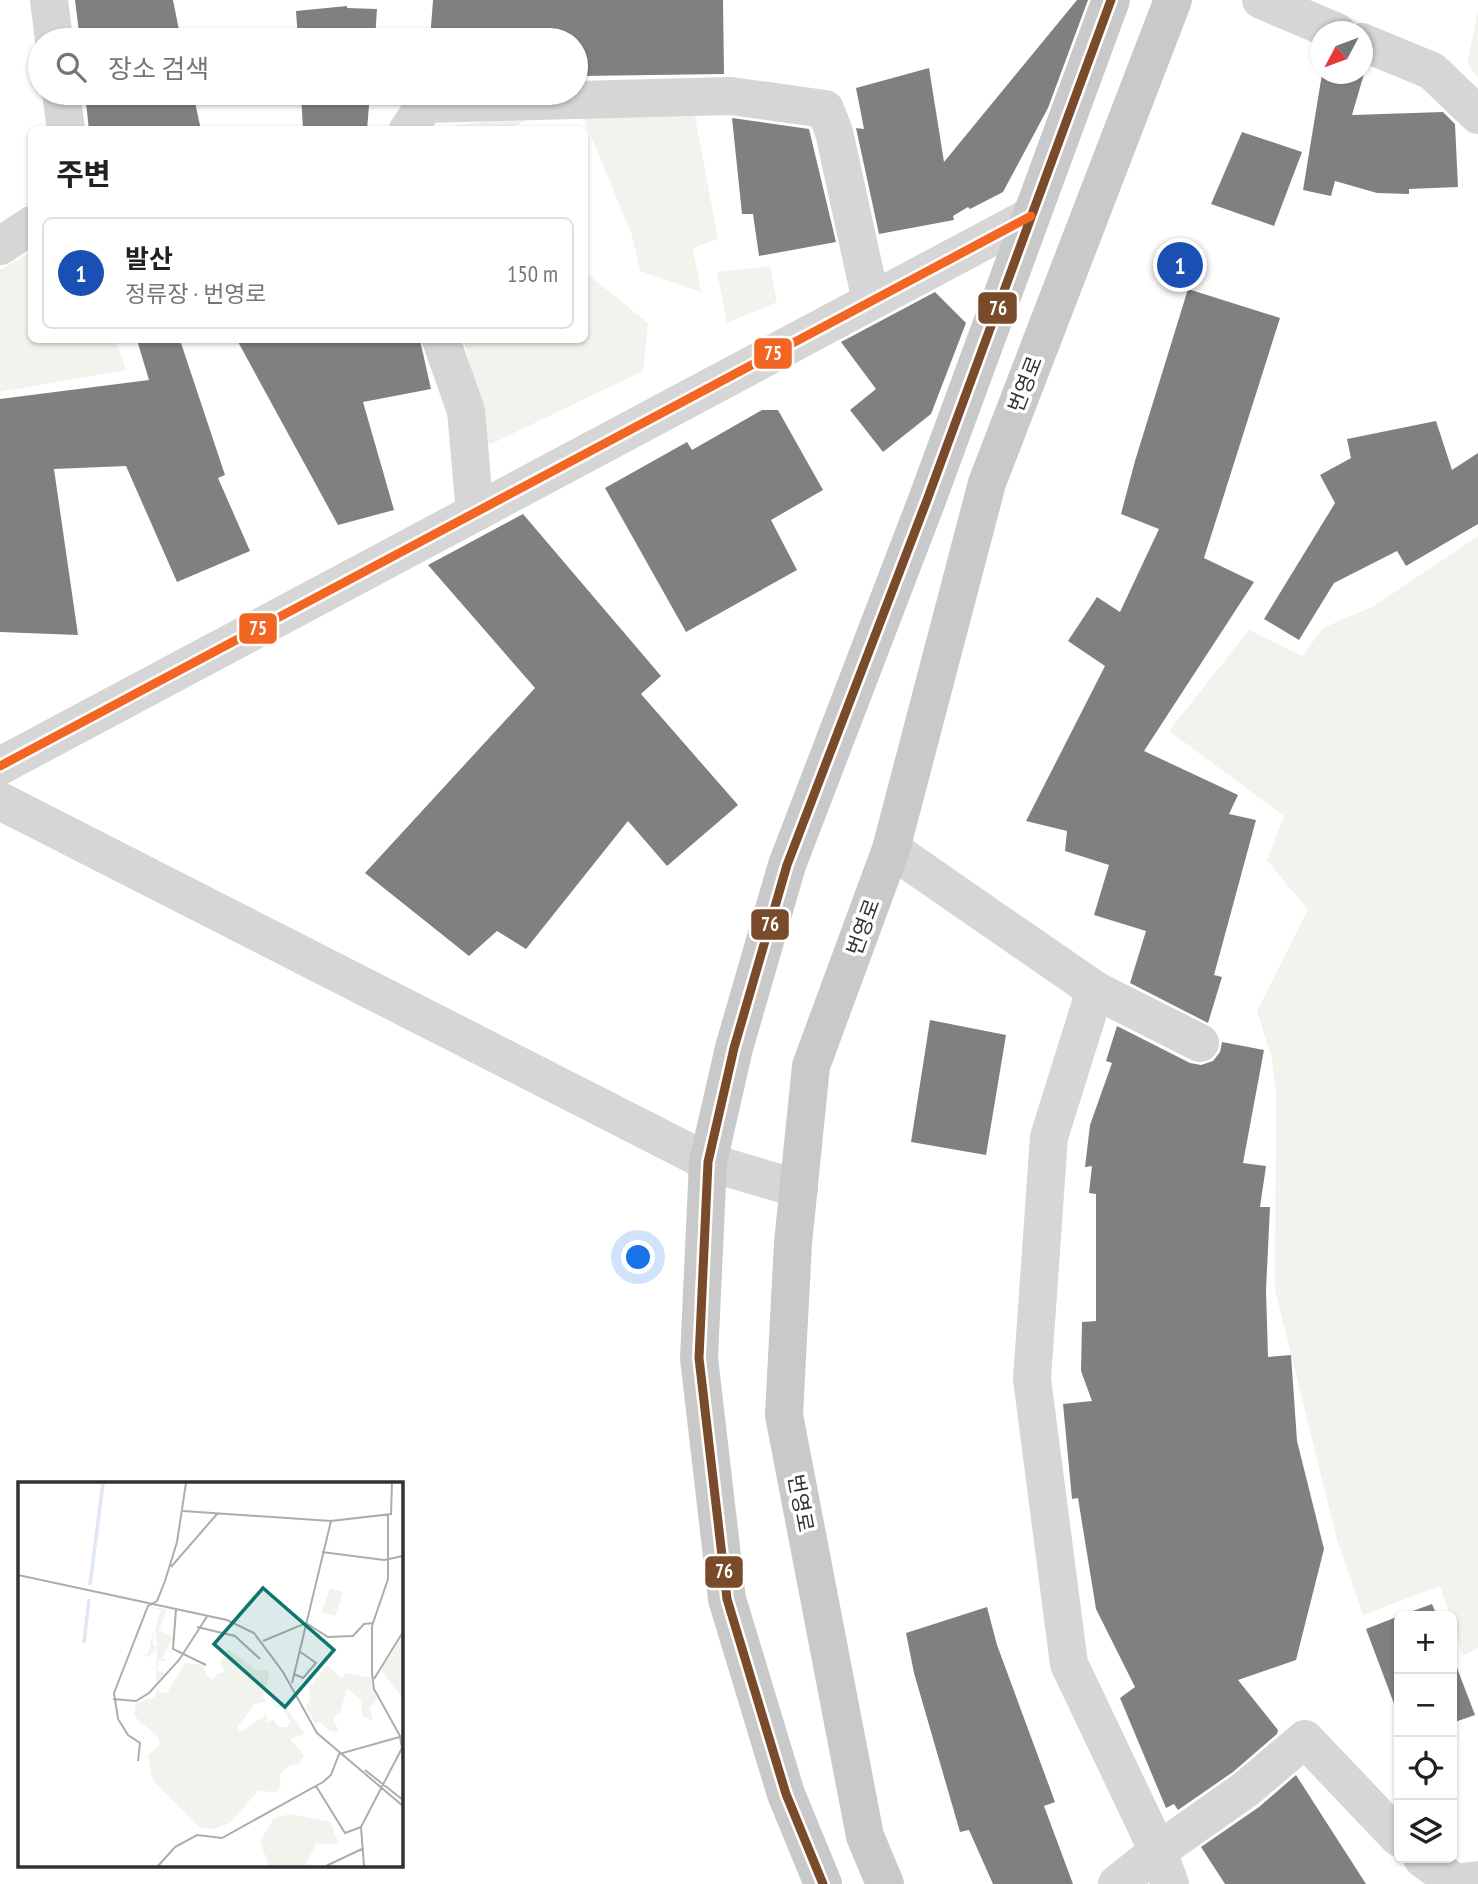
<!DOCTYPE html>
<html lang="ko">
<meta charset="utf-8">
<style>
:root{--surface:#fff;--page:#f2f2f2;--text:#202124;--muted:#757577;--line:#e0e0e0;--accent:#0f766e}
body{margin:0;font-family:"PT Sans Narrow","Noto Sans KR",sans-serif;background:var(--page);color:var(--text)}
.controls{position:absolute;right:21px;bottom:21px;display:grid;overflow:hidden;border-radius:10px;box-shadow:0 2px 5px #0004}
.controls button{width:63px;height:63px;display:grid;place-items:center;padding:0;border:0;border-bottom:2px solid var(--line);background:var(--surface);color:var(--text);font:35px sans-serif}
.compass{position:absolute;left:1310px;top:21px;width:63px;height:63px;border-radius:50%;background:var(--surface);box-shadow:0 2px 5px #0004;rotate:229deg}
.you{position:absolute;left:639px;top:1258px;width:24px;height:24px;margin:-18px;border:5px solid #fff;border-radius:50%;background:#1a73e8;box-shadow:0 0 0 10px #1a73e833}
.badge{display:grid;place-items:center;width:46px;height:46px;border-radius:50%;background:var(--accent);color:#fff;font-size:23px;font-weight:700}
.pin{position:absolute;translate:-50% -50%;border:4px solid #fff;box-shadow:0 2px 7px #0006}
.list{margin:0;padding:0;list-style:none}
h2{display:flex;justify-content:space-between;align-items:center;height:91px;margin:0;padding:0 28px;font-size:30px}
h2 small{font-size:23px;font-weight:400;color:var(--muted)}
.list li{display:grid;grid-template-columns:46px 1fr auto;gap:21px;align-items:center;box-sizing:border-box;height:112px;margin:0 14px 14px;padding:0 14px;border:2px solid var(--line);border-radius:10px}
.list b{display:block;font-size:26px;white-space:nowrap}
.list p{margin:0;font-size:23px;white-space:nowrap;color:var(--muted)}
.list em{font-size:23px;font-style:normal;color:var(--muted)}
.icon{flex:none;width:38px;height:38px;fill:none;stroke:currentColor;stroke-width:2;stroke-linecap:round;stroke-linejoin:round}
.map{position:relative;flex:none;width:1478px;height:1884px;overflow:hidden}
.search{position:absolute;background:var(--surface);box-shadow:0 2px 5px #0004;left:28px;top:28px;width:560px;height:77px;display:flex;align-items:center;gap:18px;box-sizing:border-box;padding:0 24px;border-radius:38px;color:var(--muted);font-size:26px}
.panel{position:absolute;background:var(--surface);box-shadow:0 2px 5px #0004;left:28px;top:126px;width:560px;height:217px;border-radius:10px}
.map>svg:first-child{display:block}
</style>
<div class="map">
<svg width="1478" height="1884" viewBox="0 0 1478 1884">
<rect width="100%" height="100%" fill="#fff"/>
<g fill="#f0f4ed">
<path d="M 1478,12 L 1478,78 L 1467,63 Z"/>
<path d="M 578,105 L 694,111 L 718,239 L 693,248 L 701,292 L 640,271 L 632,235 Z"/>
<path d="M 537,113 L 511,129 L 434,129 Z"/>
<path d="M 31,252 L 32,340 L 116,340 L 126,370 L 0,392 L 0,270 Z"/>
<path d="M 770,266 L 777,302 L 727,323 L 717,272 Z"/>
<path d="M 585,272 L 648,323 L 643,371 L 489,445 L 464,340 L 584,340 Z"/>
<path d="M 1478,536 L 1478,1648 L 1462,1656 L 1452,1616 L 1450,1616 L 1440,1586 L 1363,1615 L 1337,1540 L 1275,1290 L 1276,1090 L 1271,1055 L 1257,1011 L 1308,910 L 1267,860 L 1284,816 L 1169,731 L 1249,630 L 1302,656 L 1323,628 L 1374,606 Z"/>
</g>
<g fill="#808080">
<path d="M 75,0 L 173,0 L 181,40 L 80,40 Z"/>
<path d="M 433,0 L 723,0 L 724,74 L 580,76 L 576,56 L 576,40 L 430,40 Z"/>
<path d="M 1077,0 L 1088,0 L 1048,108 L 1003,192 L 970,209 L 968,207 L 953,216 L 954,220 L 879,234 L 856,128 L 864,129 L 856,88 L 929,68 L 944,162 Z"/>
<path d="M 347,6 L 347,8 L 377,9 L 375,40 L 298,40 L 296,11 Z"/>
<path d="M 1322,74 L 1364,74 L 1352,115 L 1443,112 L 1455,124 L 1458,187 L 1409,189 L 1409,194 L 1377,193 L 1335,181 L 1331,196 L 1303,190 Z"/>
<path d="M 85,93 L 193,93 L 201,130 L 89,130 Z"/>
<path d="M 301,93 L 370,93 L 367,130 L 303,130 Z"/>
<path d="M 732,118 L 809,129 L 836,242 L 759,256 L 753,214 L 742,214 Z"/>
<path d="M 1242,132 L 1302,152 L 1274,226 L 1211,204 Z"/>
<path d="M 1188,289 L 1280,318 L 1204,558 L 1254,582 L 1144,751 L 1238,795 L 1229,814 L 1256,820 L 1214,975 L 1222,977 L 1208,1023 L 1130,983 L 1146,931 L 1094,915 L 1109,865 L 1065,851 L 1067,831 L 1026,821 L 1105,666 L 1068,641 L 1097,597 L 1120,612 L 1159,529 L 1121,514 L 1135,461 Z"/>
<path d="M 935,292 L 966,323 L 931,414 L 883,452 L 850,410 L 876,389 L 841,342 Z"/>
<path d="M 137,340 L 180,340 L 225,475 L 218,478 L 250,551 L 177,582 L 126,466 L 54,469 L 78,635 L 0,632 L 0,399 L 149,380 Z"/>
<path d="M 237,340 L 420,340 L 431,389 L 363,402 L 394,510 L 338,525 Z"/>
<path d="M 762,410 L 778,410 L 823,490 L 771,520 L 797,570 L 686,632 L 605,488 L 687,442 L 692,450 Z"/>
<path d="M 1436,421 L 1452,470 L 1478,453 L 1478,524 L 1406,566 L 1397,551 L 1334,583 L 1299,640 L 1264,619 L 1335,503 L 1320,475 L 1351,458 L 1347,439 Z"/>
<path d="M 523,514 L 661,676 L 641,694 L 738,805 L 667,866 L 628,821 L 526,949 L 497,931 L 469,956 L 365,873 L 535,688 L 428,565 Z"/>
<path d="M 930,1020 L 1006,1035 L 986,1155 L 911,1142 Z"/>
<path d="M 1117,1026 L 1190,1063 L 1201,1065 L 1213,1061 L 1220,1052 L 1222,1042 L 1264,1050 L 1243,1163 L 1266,1166 L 1260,1207 L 1270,1207 L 1266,1290 L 1268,1357 L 1291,1355 L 1297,1441 L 1324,1549 L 1296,1660 L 1238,1680 L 1278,1730 L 1277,1734 L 1233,1772 L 1178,1810 L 1174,1804 L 1166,1808 L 1120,1698 L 1135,1687 L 1096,1609 L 1078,1498 L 1072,1499 L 1063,1404 L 1092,1401 L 1081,1371 L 1082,1322 L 1096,1321 L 1096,1194 L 1089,1193 L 1092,1166 L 1085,1167 L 1090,1125 L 1112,1063 L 1106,1061 Z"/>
<path d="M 1432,1604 L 1437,1616 L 1399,1616 Z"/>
<path d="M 987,1607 L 997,1645 L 1055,1802 L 1044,1806 L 1073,1884 L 993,1884 L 969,1830 L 960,1832 L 914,1673 L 906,1633 Z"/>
<path d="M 1399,1616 L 1399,1717 L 1366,1629 Z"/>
<path d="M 1452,1655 L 1475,1715 L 1452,1723 Z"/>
<path d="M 1296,1775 L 1366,1884 L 1225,1884 L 1201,1847 L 1259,1807 Z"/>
</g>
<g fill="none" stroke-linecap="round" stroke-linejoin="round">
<g stroke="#d6d6d6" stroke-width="38">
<path d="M 49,0 L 54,40"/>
<path d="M 1261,0 L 1337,32"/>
<path d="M 1362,42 L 1432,71 L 1478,115"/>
<path d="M 61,93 L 66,130"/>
<path d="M 408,130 L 425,104 L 731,96 L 825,109 L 834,132 L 871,301"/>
<path d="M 0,246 L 32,225"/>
<path d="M 441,340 L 466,411 L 475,513"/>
<path d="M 0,766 L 1031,216"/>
<path d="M 0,801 L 708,1162 L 799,1189"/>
<path d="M 891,849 L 1095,990 L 1200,1043"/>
<path d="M 1095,990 L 1049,1137 L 1032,1379 L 1069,1664 L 1158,1851 L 1170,1884"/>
<path d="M 1422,1858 L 1455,1883 L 1478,1880"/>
<path d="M 1117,1884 L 1158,1851 L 1246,1789 L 1305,1739 L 1399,1838"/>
</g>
<g stroke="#c9c9c9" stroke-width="38">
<path d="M 823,1884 L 786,1794 L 727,1599 L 699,1358 L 708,1162 L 734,1048 L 787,865 L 927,500 L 1111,0"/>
<path d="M 885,1884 L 865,1836 L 784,1415 L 793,1243 L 811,1066 L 891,849 L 987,483 L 1173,0"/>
</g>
<g stroke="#fff" stroke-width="14">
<path id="bus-1" d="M 823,1884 L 786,1794 L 727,1599 L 699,1358 L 708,1162 L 734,1048 L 787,865 L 927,500 L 1111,0"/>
</g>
<g stroke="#fff" stroke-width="14">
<path id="bus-2" d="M 0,766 L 1031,216"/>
</g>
<use href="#bus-1" stroke="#7a4b2a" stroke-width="9"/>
<use href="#bus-2" stroke="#f26522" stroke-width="9"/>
</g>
<g text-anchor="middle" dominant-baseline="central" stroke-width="7" stroke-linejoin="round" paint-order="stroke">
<g font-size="21" fill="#323232" stroke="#fff">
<text transform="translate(1025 384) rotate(-69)">번영로</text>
<text transform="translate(863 927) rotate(-70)">번영로</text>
<text transform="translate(801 1503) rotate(79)">번영로</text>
</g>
</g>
<g transform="translate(18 1482)">
<rect width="385" height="385" fill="#fff"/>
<path d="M 312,106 L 325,110 L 317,134 L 304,130 ZM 131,125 L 149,127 L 141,149 L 155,155 L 145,175 L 149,179 L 141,179 L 139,188 L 147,191 L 138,202 L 139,166 L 131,175 L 123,173 L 130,172 L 135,149 L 135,163 L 139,164 L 137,147 L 142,128 ZM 385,155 L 385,217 L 363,188 ZM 210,167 L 238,188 L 250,189 L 251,195 L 245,215 L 248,220 L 236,222 L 219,246 L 223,250 L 249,232 L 249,240 L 256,238 L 261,245 L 269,245 L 273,240 L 263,225 L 253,226 L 265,222 L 287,252 L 272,257 L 286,273 L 281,282 L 271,284 L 261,293 L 263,304 L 258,310 L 240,309 L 212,341 L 195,347 L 181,345 L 134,297 L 130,273 L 142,263 L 140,255 L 116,234 L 118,221 L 137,215 L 139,205 L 140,210 L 149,211 L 167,181 L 185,183 L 189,194 L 196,198 L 198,192 L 206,190 L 202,179 ZM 310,183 L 324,197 L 327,191 L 354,196 L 359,218 L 351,226 L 355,239 L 344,234 L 343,218 L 329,206 L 322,231 L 315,236 L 321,250 L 312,249 L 300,239 L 298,243 L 287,224 L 292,219 L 291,205 ZM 273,332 L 313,340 L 320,362 L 298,362 L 287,384 L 251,384 L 242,359 L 256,336 Z" fill="#f0f4ed"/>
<path fill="none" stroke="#dee7f2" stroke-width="3.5" d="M 72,103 L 85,1M 66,161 L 71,117"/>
<path fill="none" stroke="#adadad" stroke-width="2" d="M 165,29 L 313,39M 304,70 L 366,78 L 385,74M 153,85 L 199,32M 0,93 L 209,138 L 236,151 L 265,190 L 299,251 L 385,324M 158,127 L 155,167 L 188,183M 179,145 L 217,154 L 242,177M 245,159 L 288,141 L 310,155 L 335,154 L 346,142 L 355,141M 276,192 L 285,196 L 298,181 L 281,169M 356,197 L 385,150M 274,201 L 313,39 L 373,32 L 374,1M 95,217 L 118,219 L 131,211 L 161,178 L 190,133M 120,279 L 122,261 L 110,253 L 100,237 L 96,211 L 130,124 L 139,119 L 147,99 L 159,60 L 168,1M 347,288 L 385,318M 298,304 L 327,351 L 343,345M 140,384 L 157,365 L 179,353 L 204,356 L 305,300 L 313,293 L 321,272 L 385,254M 308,384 L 346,366M 346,384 L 343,345 L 384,266 L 382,254 L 356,207 L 354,191 L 354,144 L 370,97 L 370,32"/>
<path fill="#0f766e" fill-opacity="0.15" stroke="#0f766e" stroke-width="3.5" d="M 245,106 L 316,168 L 267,225 L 196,162 Z"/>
<rect width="385" height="385" fill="none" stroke="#323232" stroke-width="3.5"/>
</g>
<g stroke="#fff" stroke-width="2.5">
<rect x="977" y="291" width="41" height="34" rx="7" fill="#7a4b2a"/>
<rect x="753" y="337" width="40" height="33" rx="7" fill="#f26522"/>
<rect x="238" y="612" width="40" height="33" rx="7" fill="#f26522"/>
<rect x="750" y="908" width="40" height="33" rx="7" fill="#7a4b2a"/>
<rect x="704" y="1555" width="40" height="34" rx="7" fill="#7a4b2a"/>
</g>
<g font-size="19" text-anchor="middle" font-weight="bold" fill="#fff">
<text x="998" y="315">76</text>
<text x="773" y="360">75</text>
<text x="258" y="635">75</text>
<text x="770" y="931">76</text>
<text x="724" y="1578">76</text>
</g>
</svg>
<div class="controls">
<button>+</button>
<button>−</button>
<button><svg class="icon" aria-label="locate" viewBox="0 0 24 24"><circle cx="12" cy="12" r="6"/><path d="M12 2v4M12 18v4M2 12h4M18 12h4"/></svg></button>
<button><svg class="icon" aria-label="layers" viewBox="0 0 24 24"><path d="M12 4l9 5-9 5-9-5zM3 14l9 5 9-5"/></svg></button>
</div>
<svg class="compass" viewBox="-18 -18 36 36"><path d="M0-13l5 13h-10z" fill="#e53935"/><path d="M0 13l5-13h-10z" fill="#757577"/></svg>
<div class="you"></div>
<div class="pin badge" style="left:1180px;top:265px;background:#1a4fb4">1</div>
<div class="search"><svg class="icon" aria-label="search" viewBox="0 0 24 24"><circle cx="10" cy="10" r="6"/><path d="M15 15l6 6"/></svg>장소 검색</div>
<section class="panel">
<h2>주변<small></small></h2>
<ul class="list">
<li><span class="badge" style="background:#1a4fb4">1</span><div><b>발산</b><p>정류장 · 번영로</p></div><em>150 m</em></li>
</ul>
</section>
</div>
